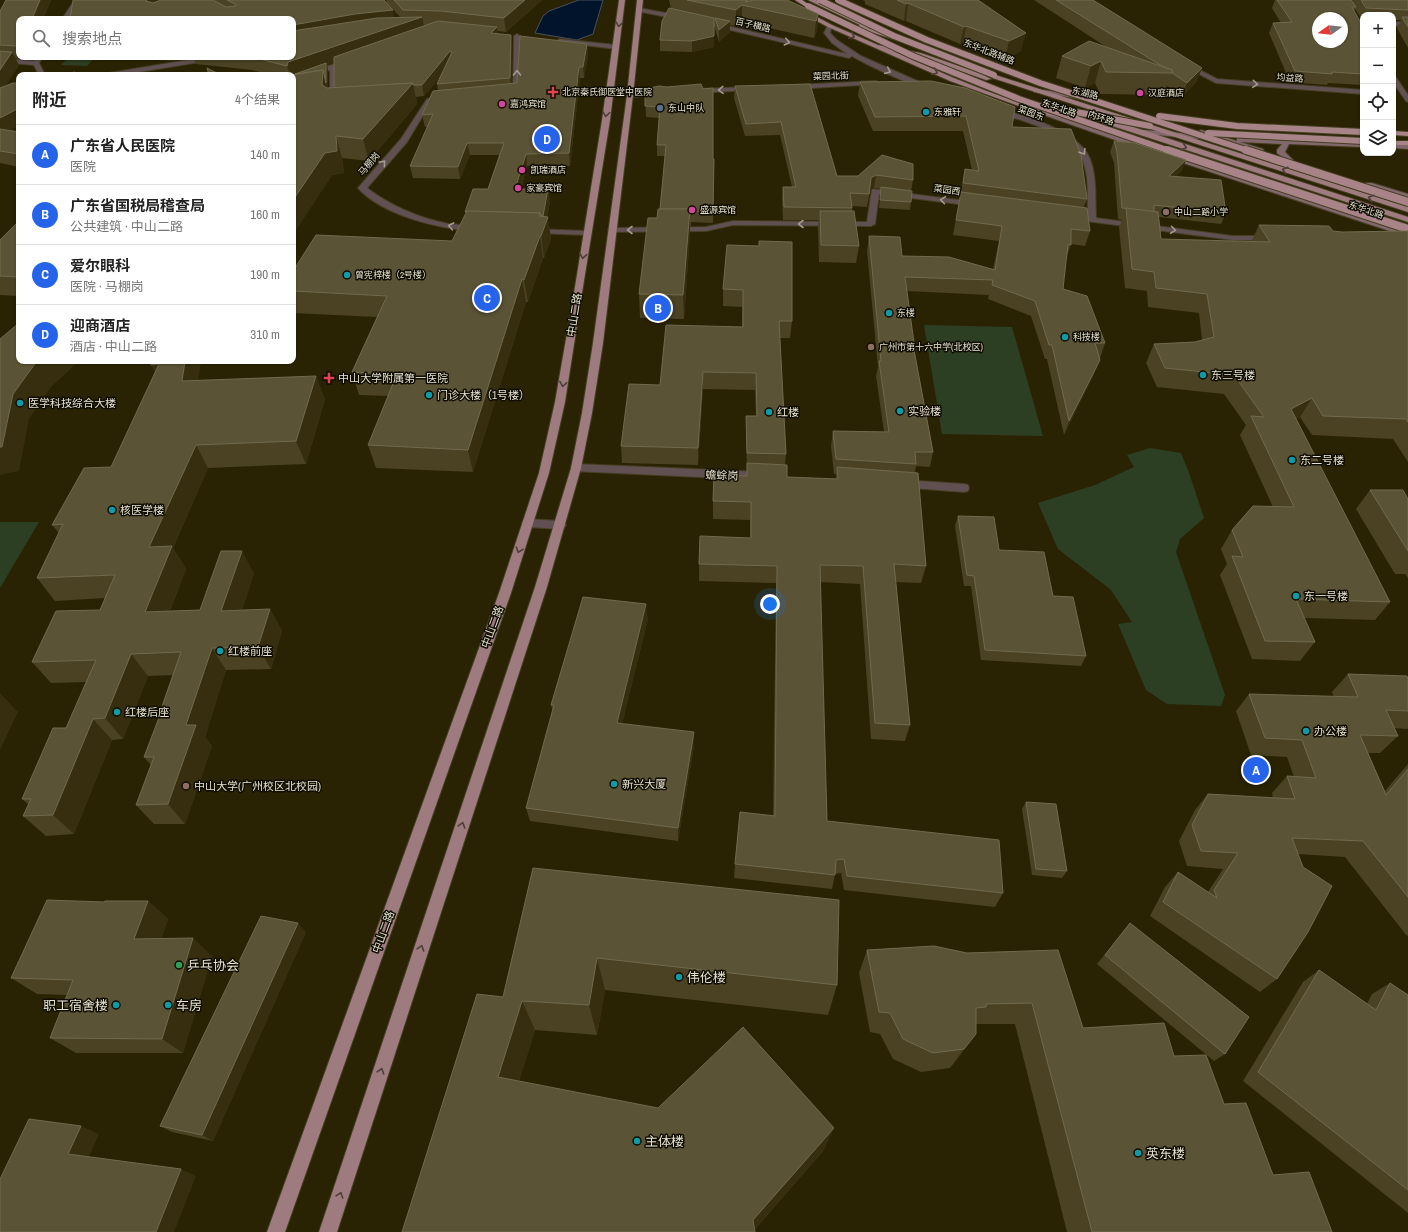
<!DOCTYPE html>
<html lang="zh">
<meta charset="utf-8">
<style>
:root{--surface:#fff;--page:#f2f2f2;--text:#222;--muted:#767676;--line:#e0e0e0;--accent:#2563eb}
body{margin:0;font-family:"Archivo Narrow","Noto Sans SC",sans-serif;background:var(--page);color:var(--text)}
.controls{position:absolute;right:12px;top:12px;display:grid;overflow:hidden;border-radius:8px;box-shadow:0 1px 3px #0004}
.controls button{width:36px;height:36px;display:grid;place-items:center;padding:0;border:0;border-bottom:1px solid var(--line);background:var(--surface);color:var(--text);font:20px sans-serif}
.compass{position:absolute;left:1312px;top:12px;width:36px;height:36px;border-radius:50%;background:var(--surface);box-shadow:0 1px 3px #0004;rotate:255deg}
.you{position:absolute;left:770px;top:604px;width:14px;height:14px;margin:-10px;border:3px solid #fff;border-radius:50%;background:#1a73e8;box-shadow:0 0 0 6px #1a73e833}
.badge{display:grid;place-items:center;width:26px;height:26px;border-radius:50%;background:var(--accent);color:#fff;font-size:13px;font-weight:700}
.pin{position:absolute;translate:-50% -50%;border:2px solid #fff;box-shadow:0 1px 4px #0006}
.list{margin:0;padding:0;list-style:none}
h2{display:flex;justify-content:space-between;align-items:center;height:52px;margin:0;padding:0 16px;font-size:17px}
h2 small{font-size:13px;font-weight:400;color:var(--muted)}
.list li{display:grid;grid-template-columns:26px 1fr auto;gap:12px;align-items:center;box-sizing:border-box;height:60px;padding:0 16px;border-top:1px solid var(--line)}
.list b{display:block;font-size:15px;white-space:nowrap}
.list p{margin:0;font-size:13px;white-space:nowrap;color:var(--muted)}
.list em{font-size:13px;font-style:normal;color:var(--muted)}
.icon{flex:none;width:22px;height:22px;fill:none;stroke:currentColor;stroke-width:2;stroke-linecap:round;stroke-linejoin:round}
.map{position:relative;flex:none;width:1408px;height:1232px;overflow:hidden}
.search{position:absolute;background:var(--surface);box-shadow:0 1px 3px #0004;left:16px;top:16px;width:280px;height:44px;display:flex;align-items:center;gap:10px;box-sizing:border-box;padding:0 14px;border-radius:8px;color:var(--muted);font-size:15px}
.panel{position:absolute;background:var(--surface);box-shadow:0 1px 3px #0004;left:16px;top:72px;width:280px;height:292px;border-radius:8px}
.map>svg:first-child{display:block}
</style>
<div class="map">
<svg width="1408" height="1232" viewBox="0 0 1408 1232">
<rect width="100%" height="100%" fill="#2a2303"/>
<g fill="#2c3f22">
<path d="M 69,57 L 95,57 L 87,66 L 61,65 Z"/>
<path d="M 924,325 L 1012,327 L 1043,436 L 942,434 Z"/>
<path d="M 1150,448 L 1181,453 L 1189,473 L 1204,518 L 1180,539 L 1176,552 L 1225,695 L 1221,706 L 1167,704 L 1146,690 L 1118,624 L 1132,622 L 1111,590 L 1058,549 L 1038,503 L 1095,485 L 1134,467 L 1127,455 Z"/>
<path d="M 0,522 L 39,522 L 0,588 Z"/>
</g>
<path fill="#02132c" stroke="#46515d" d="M 579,0 L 603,0 L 593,34 L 577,40 L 535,33 L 543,16 L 549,11 Z"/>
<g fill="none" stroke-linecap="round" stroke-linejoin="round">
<g stroke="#443e20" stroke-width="2">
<g id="minor">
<path d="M 75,0 L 81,0 L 68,19 L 62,19 Z"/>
<path d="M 639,8 L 681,16 L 684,18 L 681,20 L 637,11 L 637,9 Z"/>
<path d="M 1358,20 L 1363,20 L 1363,24 L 1356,23 L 1356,21 Z"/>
<rect x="1393" y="22" width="15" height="4"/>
<path d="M 715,23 L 847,54 L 832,43 L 824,33 L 828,25 L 832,25 L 830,33 L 837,40 L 861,56 L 931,87 C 924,93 863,63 852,56 L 849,58 L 713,26 L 713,24 Z"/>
<path d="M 517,34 L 520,36 L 519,93 C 517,96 509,96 507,93 L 513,91 L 514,36 Z"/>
<path d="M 560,39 L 616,45 L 619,47 L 616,49 L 558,42 L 558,40 Z"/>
<path d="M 37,57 L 43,57 L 39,63 L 45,75 L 39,75 L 34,65 L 0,62 L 0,58 L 34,61 Z"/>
<path d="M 206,57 L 221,57 L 218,59 L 121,75 L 106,75 L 109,73 Z"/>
<path d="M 349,59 L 352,61 L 351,62 L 336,67 L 335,105 L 330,104 L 330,70 L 293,82 L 293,78 Z"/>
<path d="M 1184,64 L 1188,64 L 1217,79 L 1363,90 L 1363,94 L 1216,83 L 1184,66 Z"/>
<path d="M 1393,75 L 1395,76 L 1408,95 L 1408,102 L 1406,101 L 1393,82 Z"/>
<path d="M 876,81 L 879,83 L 878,84 L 795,89 L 792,87 L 795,85 Z"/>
<path d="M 750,87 L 752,88 L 752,90 L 697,93 L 694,91 L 697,89 Z"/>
<path d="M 660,91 L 663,93 L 662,94 L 630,97 L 627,95 L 630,93 Z"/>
<path d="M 446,96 L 449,98 L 448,99 L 431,102 L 407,142 L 367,188 C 391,206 419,218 449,224 C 458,225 468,225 477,227 L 477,231 L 474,231 C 439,229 382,215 358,188 L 401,139 L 427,99 Z"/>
<path d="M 998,109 C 1026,116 1078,130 1090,159 C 1097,177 1095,199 1096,218 L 1233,236 L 1270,236 L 1274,238 L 1270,240 L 1233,240 L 1070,219 L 1070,215 L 1088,217 C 1087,198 1090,176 1082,159 C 1071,132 1021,121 996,112 L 996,110 Z"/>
<path d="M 872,189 L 974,202 L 978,204 L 974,206 L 879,194 L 875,224 L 871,226 L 733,225 L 706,231 L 612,232 L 608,230 L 612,228 L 706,227 L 733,221 L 867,222 Z"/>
<path d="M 532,229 L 587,231 L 591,233 L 587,235 L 535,233 L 532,233 L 531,231 Z"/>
<path d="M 576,464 L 763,472 L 767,473 L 768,476 L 767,479 L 763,480 L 572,471 L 571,468 L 572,465 Z"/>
<path d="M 903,480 L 964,484 L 968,485 L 969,488 L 968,491 L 964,492 L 899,487 L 898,484 L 899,481 Z"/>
</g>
</g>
<g stroke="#443e20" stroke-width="2">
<path id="tertiary" d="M 528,519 L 560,521 L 564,522 L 566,525 L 564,528 L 560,529 L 528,527 L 524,526 L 522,523 L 524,520 Z"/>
</g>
<g stroke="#443e20" stroke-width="2">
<g id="secondary">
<path d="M 1036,89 L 1081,95 L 1084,97 L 1081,99 L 1034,92 L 1033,91 Z"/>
<path d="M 1037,109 L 1147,145 L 1148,147 L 1144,149 L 1141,149 L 1035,112 L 1035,110 Z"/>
<path d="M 1132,129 L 1204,135 L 1197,132 L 1201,130 L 1237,141 L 1237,138 L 1240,138 L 1363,143 L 1363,147 L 1289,144 L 1285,152 L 1293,160 L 1289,162 L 1277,153 L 1277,150 L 1282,144 L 1240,142 L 1263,149 L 1264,151 L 1260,153 L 1213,138 L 1210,140 L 1135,133 L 1131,131 Z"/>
<path d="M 1393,144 L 1408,145 L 1408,149 L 1393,148 Z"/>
<path d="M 1168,154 L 1174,154 L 1408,232 L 1408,237 L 1168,158 Z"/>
<path d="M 1366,183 L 1372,183 L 1408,194 L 1408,199 L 1366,187 Z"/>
</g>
</g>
<g stroke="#443e20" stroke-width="2">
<g id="primary">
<path d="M 619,0 L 625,0 L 610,120 L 582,293 L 565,402 L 549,473 L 511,593 L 285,1232 L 267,1232 L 499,593 L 539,473 L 555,402 L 574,293 L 602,120 Z"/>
<path d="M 637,0 L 643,0 L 633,95 L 603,343 L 592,413 L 581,468 L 547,587 L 337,1232 L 319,1232 L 535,587 L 571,468 L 582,413 L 593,343 L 627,95 Z"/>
<path d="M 778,0 L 785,0 L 832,25 L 878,45 L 921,53 L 979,73 L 979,71 L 983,71 L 1408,207 L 1408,212 L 983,75 L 991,79 L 986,80 L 918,56 L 893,51 C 950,77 1009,103 1071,116 L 1075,118 L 1071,120 L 1035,112 L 950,81 L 828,27 Z"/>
<path d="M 808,0 L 816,0 L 869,25 L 870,26 L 868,28 L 902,39 L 899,41 L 858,28 L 858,26 L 860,25 Z"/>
<path d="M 1100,118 L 1106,118 L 1408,217 L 1408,222 L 1100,122 Z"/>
</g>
</g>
<g stroke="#443e20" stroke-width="2">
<g id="trunk">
<path d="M 795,0 L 802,0 L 811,6 L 806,7 Z"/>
<path d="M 1393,131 L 1408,132 L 1408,136 L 1393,135 Z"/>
<rect x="1393" y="141" width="15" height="4"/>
</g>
</g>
<use href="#minor" fill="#605052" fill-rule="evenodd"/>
<use href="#tertiary" fill="#605052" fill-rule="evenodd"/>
<use href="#secondary" fill="#82686c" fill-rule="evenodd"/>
<use href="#primary" fill="#9d7b7f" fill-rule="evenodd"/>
<use href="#trunk" fill="#a88488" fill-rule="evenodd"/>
<g stroke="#443e20" stroke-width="8" stroke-linecap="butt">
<g id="trunk-bridge-far1">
<path d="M 820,0 L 894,36 L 994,75"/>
<path d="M 838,0 L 927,40 L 1040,83 L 1249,151"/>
<path d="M 808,6 L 913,56 L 1019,99 L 1170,151"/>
<path d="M 1076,112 L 1150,126"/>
<path d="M 1159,116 L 1237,126 L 1363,132"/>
<path d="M 1208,133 L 1363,141"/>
</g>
</g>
<g stroke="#443e20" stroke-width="10" stroke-linecap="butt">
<g id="trunk-bridge">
<path d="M 1167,150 L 1408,229"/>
<path d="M 1246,150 L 1408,202"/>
</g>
</g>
<use href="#trunk-bridge-far1" stroke="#a88488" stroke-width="6"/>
<use href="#trunk-bridge" stroke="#a88488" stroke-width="8"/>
</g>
<g fill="#4a4223" fill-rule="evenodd">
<path d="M 6,0 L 51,0 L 43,19 L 19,19 L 19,57 L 24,57 L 23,59 L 15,58 L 19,65 L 5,86 L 19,125 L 10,130 L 19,132 L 19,167 L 0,163 L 0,11 Z"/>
<path d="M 73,0 L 384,0 L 395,18 L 400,17 L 387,3 L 386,0 L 542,0 L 506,32 L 498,31 L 498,34 L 512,46 L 512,84 L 517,83 L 587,44 L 588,56 L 584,78 L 580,78 L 570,166 L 527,166 L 521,189 L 548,189 L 550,202 L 547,217 L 551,239 L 544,258 L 543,258 L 528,302 L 526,302 L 473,472 L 376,468 L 368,445 L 388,396 L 359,395 L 352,372 L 377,317 L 293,313 L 293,271 L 452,241 L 466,214 L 465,212 L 488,189 L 499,155 L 470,155 L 460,179 L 413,178 L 410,166 L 428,127 L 425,127 L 422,115 L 438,91 L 437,84 L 440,77 L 424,96 L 416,97 L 417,104 L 369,161 L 342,158 L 344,173 L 332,175 L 293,234 L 293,75 L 271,75 L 252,70 L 196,64 L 194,58 L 170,61 L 139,58 L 138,57 L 293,57 ZM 334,62 L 334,88 L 328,88 L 328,71 L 327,65 Z"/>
<path d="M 669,0 L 787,0 L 818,14 L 817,31 L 814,38 L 742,22 L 736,26 L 730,25 L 730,32 L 719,42 L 715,29 L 715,22 L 714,22 L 714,47 L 692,52 L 660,51 L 660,40 L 671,9 Z"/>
<path d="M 862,0 L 978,0 L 1021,51 L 1005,59 L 963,43 L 960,44 L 906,21 L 904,21 L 865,4 L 865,1 Z"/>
<path d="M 1034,0 L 1093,0 L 1197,81 L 1182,96 L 1167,86 L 1164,95 L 1100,94 L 1095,83 L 1085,88 L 1056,78 L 1062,56 L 1108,48 Z"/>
<path d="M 1275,0 L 1408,0 L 1408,48 L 1397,28 L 1401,20 L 1393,20 L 1393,15 L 1363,15 L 1363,18 L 1361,18 L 1355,9 L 1354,11 L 1363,27 L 1363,85 L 1328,83 L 1327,85 L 1290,82 L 1269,33 L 1273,23 L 1281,23 L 1272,8 Z"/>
<path d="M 860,82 L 1012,127 L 1087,199 L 1084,207 L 1090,231 L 1085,246 L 1071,244 L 1066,259 L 1063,289 L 1105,343 L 1100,358 L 1099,358 L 1094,374 L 1064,435 L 1047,359 L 1045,359 L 1031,316 L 988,299 L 989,295 L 907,291 L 915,350 L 915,354 L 933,452 L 930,467 L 916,466 L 915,472 L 926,566 L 921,583 L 896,582 L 910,725 L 905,741 L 871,739 L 860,584 L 820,582 L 827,821 L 1003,893 L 995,907 L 844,890 L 841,873 L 835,874 L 832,889 L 734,878 L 735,864 L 773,816 L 776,583 L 699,581 L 699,564 L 750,538 L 750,520 L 713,519 L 713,501 L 747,476 L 746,433 L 746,416 L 756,416 L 755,390 L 703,389 L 698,465 L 622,463 L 621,446 L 660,385 L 742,327 L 742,307 L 723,306 L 723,289 L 727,245 L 792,321 L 790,338 L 780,338 L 786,454 L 785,465 L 787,477 L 836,479 L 836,474 L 834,474 L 831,446 L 833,431 L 884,432 L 876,376 L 878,367 L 867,251 L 869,236 L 902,256 L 993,269 L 999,241 L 953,235 L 965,169 L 972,170 L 963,131 L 873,131 L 858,96 Z"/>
<path d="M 810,84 L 837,176 L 858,176 L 882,155 L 913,180 L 911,191 L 911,202 L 910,210 L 879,208 L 881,189 L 874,188 L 870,191 L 867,207 L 852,206 L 852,211 L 859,246 L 856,263 L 819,262 L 818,227 L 819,220 L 783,220 L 782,199 L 783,187 L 792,187 L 780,135 L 745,136 L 734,98 L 735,86 Z"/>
<path d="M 645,89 L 713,159 L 714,159 L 713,223 L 691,222 L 691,226 L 690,226 L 690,233 L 684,319 L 640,318 L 639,294 L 660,209 L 665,156 L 657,156 L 657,145 L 659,118 L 646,117 Z"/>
<path d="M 1114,141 L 1182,171 L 1176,176 L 1226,213 L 1221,224 L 1159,217 L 1161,239 L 1251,242 L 1259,225 L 1342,232 L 1408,231 L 1408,462 L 1393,439 L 1312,435 L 1300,417 L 1296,419 L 1390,602 L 1375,620 L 1304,618 L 1315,642 L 1300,661 L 1252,659 L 1220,575 L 1227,564 L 1221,549 L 1232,530 L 1273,507 L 1240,435 L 1246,425 L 1224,394 L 1157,387 L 1146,363 L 1154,344 L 1195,342 L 1202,340 L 1199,313 L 1148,307 L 1147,291 L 1125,288 L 1119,227 L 1122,220 L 1118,219 L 1114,163 L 1110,152 Z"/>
<path d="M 19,221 L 19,296 L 0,295 L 0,240 Z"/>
<path d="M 201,362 L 197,380 L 325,399 L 306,464 L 208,468 L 173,548 L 186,569 L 170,611 L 200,610 L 254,573 L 242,610 L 270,609 L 282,631 L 271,669 L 226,670 L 205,737 L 212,746 L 185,824 L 154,824 L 136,805 L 151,765 L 144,757 L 160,717 L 159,715 L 173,675 L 148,676 L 123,739 L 112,740 L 74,834 L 46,836 L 23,816 L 29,805 L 22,799 L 66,728 L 86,682 L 51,683 L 32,662 L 100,610 L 105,598 L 55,601 L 37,578 L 59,533 L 52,525 L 111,467 Z"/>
<path d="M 1370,490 L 1408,499 L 1408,578 L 1405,574 L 1395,574 L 1356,509 Z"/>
<path d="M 958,516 L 1053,596 L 1086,656 L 1081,666 L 981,660 L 971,586 L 964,586 L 955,526 Z"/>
<path d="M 648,619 L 622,724 L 694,746 L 678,841 L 530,821 L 526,808 L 553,712 L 551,705 Z"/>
<path d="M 1348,674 L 1408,711 L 1408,728 L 1407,729 L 1394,728 L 1398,736 L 1380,753 L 1368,753 L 1385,791 L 1408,764 L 1408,935 L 1407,936 L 1345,857 L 1298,854 L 1277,979 L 1260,992 L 1150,916 L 1165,887 L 1178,872 L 1208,892 L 1223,869 L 1187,866 L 1179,841 L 1195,810 L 1208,794 L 1273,798 L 1272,793 L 1287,776 L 1294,777 L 1287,757 L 1251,755 L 1236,711 L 1249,694 L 1334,697 L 1332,692 Z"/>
<path d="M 1026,802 L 1067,871 L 1062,878 L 1032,875 L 1022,809 Z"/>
<path d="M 533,868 L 837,985 L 828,1015 L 605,990 L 597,1035 L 535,1030 L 519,1081 L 824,1150 L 755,1229 L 402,1232 L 503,997 Z"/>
<path d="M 148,901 L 168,919 L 161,939 L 212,956 L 183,1053 L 76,1053 L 50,1038 L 67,995 L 37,994 L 11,978 L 104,902 Z"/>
<path d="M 1130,923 L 1225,1054 L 1214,1061 L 1097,964 Z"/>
<path d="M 306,932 L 213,1141 L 172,1132 L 160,1126 Z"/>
<path d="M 934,946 L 1083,1028 L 1174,1056 L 1224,1104 L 1273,1175 L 1332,1232 L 1067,1232 L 1015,1024 L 976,1024 L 962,1053 L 950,1068 L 921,1072 L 893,1059 L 880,1034 L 870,1032 L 859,973 L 867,950 Z"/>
<path d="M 1319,970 L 1367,1004 L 1372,994 L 1390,983 L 1407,994 L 1408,994 L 1408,1213 L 1243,1081 L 1303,982 Z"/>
</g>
<g fill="#362e0e">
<path d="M 40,0 L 51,0 L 43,19 L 32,19 Z"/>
<path d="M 147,0 L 184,0 L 152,13 L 146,1 Z"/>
<path d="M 525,0 L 542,0 L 506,32 L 504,18 Z"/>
<path d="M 908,3 L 906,21 L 904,21 L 906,4 Z"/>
<path d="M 742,5 L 742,22 L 736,26 L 736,10 Z"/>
<path d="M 393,10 L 396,24 L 293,39 L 293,25 L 355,14 Z"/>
<path d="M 818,14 L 817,31 L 814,38 L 816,21 Z"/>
<path d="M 422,17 L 425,30 L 327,65 L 328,71 L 328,90 L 326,83 L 326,65 L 293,75 L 290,75 L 287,66 L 288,62 Z"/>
<path d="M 730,21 L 730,32 L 719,42 L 719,30 Z"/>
<path d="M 966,26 L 963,43 L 960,44 L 964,27 Z"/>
<path d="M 497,27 L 499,38 L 491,33 Z"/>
<path d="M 1026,33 L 1021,51 L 1005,59 L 1009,41 Z"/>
<path d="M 511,35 L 512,46 L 512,90 L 510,78 Z"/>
<path d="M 714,36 L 714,47 L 692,52 L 692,41 Z"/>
<path d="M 19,42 L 19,50 L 17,46 Z"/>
<path d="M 587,44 L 588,56 L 584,78 L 583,67 Z"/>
<path d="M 450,51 L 452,63 L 424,96 L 422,85 Z"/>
<path d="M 12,52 L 19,65 L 4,88 L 0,97 L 0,70 Z"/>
<path d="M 168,57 L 194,57 L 194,58 L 170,61 Z"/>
<path d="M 1101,61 L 1095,83 L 1085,88 L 1091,66 Z"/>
<path d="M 579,67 L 580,78 L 570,166 L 569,153 Z"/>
<path d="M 1202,68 L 1197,81 L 1182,96 L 1187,83 Z"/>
<path d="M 323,70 L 328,91 L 322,85 Z"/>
<path d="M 413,83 L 417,104 L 369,161 L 363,139 Z"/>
<path d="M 19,108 L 19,125 L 0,136 L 0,118 Z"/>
<path d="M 336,136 L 342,158 L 344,173 L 332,175 L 293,234 L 293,200 Z"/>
<path d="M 467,143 L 470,155 L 460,179 L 458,167 Z"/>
<path d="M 526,154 L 527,166 L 517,202 L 515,189 Z"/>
<path d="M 1186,160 L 1182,171 L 1164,187 L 1169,176 Z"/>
<path d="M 876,175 L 874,188 L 870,191 L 871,178 Z"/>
<path d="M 548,189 L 550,202 L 544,227 L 548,217 L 551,239 L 544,258 L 539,216 L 540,213 L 542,232 L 544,228 L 543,216 Z"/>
<path d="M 690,209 L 690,233 L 684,319 L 683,295 Z"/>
<path d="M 540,236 L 543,258 L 528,302 L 524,280 Z"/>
<path d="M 522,279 L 526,302 L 473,472 L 468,450 Z"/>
<path d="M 1100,360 L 1094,374 L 1064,435 L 1069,421 Z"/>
<path d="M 37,361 L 79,361 L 51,387 L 29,419 L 19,471 L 0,475 L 0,447 L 13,394 Z"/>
<path d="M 185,361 L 205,361 L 201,362 L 194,404 L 182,381 Z"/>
<path d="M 159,364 L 163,388 L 151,365 Z"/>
<path d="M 703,372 L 703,389 L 698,465 L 698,448 Z"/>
<path d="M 316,376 L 325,399 L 306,464 L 296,441 Z"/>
<path d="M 1312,398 L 1300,417 L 1279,428 L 1291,409 Z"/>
<path d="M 196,445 L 208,468 L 173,548 L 186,569 L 161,634 L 145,612 L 149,547 Z"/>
<path d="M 242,551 L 254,573 L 235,633 L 221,611 Z"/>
<path d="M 646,604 L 648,619 L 619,737 L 617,723 Z"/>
<path d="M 270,609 L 282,631 L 271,669 L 258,647 Z"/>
<path d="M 212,648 L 226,670 L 205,737 L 212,746 L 185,824 L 168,804 L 186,725 Z"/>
<path d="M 131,654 L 148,676 L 123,739 L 105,718 Z"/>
<path d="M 0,693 L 18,712 L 0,750 Z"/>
<path d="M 93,719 L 112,740 L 74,834 L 53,815 Z"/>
<path d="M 694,732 L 694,746 L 678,841 L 678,828 Z"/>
<path d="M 148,901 L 168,919 L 155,956 L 134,939 Z"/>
<path d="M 298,923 L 306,932 L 213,1141 L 202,1135 Z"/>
<path d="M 193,938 L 212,956 L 183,1053 L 162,1039 Z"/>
<path d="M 597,958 L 605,990 L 597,1035 L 589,1005 Z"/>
<path d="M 522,1001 L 535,1030 L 513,1102 L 498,1077 Z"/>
<path d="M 976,1034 L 962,1053 L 950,1068 L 964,1049 Z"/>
<path d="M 81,1126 L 99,1134 L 87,1161 L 68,1154 Z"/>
<path d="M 834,1128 L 824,1150 L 752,1232 L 753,1220 Z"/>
<path d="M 181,1169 L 196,1176 L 174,1232 L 156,1232 Z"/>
</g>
<g fill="#5b5335" stroke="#706a4e" fill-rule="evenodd">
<path d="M 6,0 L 40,0 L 32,19 L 19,19 L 19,42 L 17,46 L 0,45 L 0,11 Z"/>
<path d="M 73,0 L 147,0 L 146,1 L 153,3 L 161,0 L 213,0 L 226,7 L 236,6 L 235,4 L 227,0 L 384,0 L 393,10 L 355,14 L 293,25 L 293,19 L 70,19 Z"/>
<path d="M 394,0 L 525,0 L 504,18 L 441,11 L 403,10 Z"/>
<path d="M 687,0 L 748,0 L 745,2 L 753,0 L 787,0 L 818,14 L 816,21 L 742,5 L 736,10 Z"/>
<path d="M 897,0 L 978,0 L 1026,33 L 1009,41 L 966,26 L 964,27 L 908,3 L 906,4 Z"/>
<path d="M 1056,0 L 1093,0 L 1202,68 L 1187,83 L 1172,73 L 1172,70 L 1160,65 Z"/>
<path d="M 1277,0 L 1351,0 L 1356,7 L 1352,7 L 1363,27 L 1363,74 L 1332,72 L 1332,74 L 1295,71 L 1273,23 L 1292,22 ZM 1318,18 L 1342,18 L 1342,42 L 1318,42 Z"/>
<path d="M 1361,0 L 1408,0 L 1408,10 L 1366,8 Z"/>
<path d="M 669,8 L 714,18 L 714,36 L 692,41 L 660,40 L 662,21 Z"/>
<path d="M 422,17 L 288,62 L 287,66 L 252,57 L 293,57 L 293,31 L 377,18 Z"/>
<path d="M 1402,17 L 1408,17 L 1408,27 Z"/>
<path d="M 715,18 L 730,21 L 719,30 Z"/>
<path d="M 438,21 L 497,27 L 491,33 L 511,35 L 510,78 L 437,84 L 452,52 L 450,51 L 422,85 L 413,85 L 413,83 L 334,88 L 334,57 Z"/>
<path d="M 520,36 L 587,44 L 583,67 L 579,67 L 569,153 L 526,154 L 515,189 L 548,189 L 543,216 L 540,215 L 540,213 L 467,211 L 467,212 L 465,212 L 473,189 L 488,189 L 504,143 L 467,143 L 458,167 L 410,166 L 433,114 L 422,115 L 433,91 L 517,83 Z"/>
<path d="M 1089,41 L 1172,70 L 1172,73 L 1106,72 L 1101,61 L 1091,66 L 1062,56 Z"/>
<path d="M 0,51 L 12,52 L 0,70 Z"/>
<path d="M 326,63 L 326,83 L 323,70 L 295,74 Z"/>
<path d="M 207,68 L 221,75 L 209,75 Z"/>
<path d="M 323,70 L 322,85 L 327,88 L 413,83 L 363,139 L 336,136 L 337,151 L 325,153 L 293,200 L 293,75 Z"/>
<path d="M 74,72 L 82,75 L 65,75 Z"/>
<path d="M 931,81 L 965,88 L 1015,107 L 1012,127 L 1071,129 L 1081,155 L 1087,199 L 963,183 L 965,169 L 979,171 L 966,116 L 875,117 L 860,82 Z"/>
<path d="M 13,83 L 19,83 L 19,108 L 0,118 L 0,88 Z"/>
<path d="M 701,84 L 703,89 L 713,88 L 713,159 L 714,159 L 713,211 L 691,211 L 691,214 L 690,214 L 690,209 L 660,209 L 666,145 L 657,145 L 660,107 L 645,106 L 645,89 L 659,86 L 667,87 Z"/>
<path d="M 810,84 L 837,176 L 858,176 L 882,155 L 913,164 L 913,180 L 876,175 L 871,178 L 869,194 L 850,193 L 852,208 L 784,207 L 783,187 L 796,187 L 781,122 L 746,124 L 735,86 Z"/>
<path d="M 0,129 L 19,132 L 19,154 L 0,151 Z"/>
<path d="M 1114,141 L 1135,143 L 1186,160 L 1169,176 L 1221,180 L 1226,213 L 1154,205 L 1154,212 L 1122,208 L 1117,152 Z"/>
<path d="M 881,187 L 912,191 L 911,202 L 880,200 Z"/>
<path d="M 961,192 L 1087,208 L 1090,231 L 1071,229 L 1071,245 L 1068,244 L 1063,289 L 1087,296 L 1105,343 L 1095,343 L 1100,360 L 1069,421 L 1052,345 L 1049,345 L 1035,301 L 992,285 L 993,280 L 905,277 L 915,350 L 914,350 L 933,452 L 915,452 L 916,464 L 836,459 L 833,431 L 889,432 L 879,361 L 881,361 L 869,236 L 900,237 L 902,256 L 949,257 L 995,270 L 1002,226 L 956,220 Z"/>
<path d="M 1126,208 L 1158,212 L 1161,239 L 1270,242 L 1259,225 L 1329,226 L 1333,231 L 1342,232 L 1408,231 L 1408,422 L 1406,419 L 1323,416 L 1312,398 L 1291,409 L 1390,602 L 1296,599 L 1315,642 L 1265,641 L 1232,556 L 1243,557 L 1232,530 L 1253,506 L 1294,507 L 1251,416 L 1264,417 L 1234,375 L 1165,368 L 1154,344 L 1195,342 L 1214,337 L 1207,294 L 1156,288 L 1154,272 L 1132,269 Z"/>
<path d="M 658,209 L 690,209 L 683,295 L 639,294 L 648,218 L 657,218 Z"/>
<path d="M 467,211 L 540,213 L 539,216 L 548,217 L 541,236 L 540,236 L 524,280 L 522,279 L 468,450 L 368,445 L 397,374 L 352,372 L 387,296 L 293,291 L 293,271 L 316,235 L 452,241 Z"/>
<path d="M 820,211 L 854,211 L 859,246 L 821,245 Z"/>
<path d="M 19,221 L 19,277 L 0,276 L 0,240 Z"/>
<path d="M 759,241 L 792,242 L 792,321 L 779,321 L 786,454 L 747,453 L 746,416 L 757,416 L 756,373 L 703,372 L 698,448 L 621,446 L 629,384 L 660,385 L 666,325 L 743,327 L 743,290 L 723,289 L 727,245 L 759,246 Z"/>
<path d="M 19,323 L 19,361 L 37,361 L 13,394 L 2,447 L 0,447 L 0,339 Z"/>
<path d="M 152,361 L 185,361 L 182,381 L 316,376 L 296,441 L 196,445 L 149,547 L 172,546 L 145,612 L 200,610 L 221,551 L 242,551 L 221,611 L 270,609 L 258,647 L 212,648 L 186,725 L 196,725 L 168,804 L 136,805 L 154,757 L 144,757 L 160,715 L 159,715 L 181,652 L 131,654 L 105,718 L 93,719 L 53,815 L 23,816 L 31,799 L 22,799 L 53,728 L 66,728 L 96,660 L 32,662 L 56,611 L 100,610 L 115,575 L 37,578 L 63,524 L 52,525 L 84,468 L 111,467 L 159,364 L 151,365 Z"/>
<path d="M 747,463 L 787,465 L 787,477 L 838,479 L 837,467 L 918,473 L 926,566 L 894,564 L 910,725 L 875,723 L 863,566 L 820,565 L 827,821 L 999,840 L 1003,893 L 847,876 L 844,859 L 836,860 L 835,875 L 735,864 L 740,812 L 775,816 L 777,566 L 699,564 L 700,536 L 751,538 L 751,502 L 713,501 L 714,475 L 747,476 Z"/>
<path d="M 1370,490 L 1403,490 L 1408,499 L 1408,551 Z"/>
<path d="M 958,516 L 994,517 L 999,550 L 1044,552 L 1053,596 L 1073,597 L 1086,656 L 985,650 L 974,576 L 967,575 Z"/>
<path d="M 583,597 L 646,604 L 617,723 L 694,732 L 678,828 L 526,808 L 554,705 L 551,705 Z"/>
<path d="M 1348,674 L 1407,676 L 1408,679 L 1408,711 L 1386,710 L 1398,736 L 1360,735 L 1386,795 L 1408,769 L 1408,897 L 1363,841 L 1292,838 L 1303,867 L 1332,886 L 1308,932 L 1277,979 L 1163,902 L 1178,872 L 1217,898 L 1214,890 L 1238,853 L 1201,851 L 1192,825 L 1208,794 L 1295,799 L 1287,776 L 1316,778 L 1302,740 L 1265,738 L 1249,694 L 1358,697 Z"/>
<path d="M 1026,802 L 1056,804 L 1067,871 L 1036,869 Z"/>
<path d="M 533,868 L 839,900 L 837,985 L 597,958 L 589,1005 L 522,1001 L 498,1077 L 658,1108 L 743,1027 L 834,1128 L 753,1220 L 755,1232 L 402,1232 L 477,994 L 503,997 Z"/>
<path d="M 47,900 L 104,902 L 105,901 L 148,901 L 134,939 L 193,938 L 162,1039 L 50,1038 L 73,980 L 11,978 Z"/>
<path d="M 261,916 L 298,923 L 202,1135 L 160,1126 Z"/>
<path d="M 1130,923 L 1249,1017 L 1225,1054 L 1105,955 Z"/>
<path d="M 934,946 L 967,953 L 1058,950 L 1083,1028 L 1164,1023 L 1174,1056 L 1206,1055 L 1224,1104 L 1246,1103 L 1273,1175 L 1309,1172 L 1332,1232 L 1092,1232 L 1032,1003 L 986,1004 L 986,1007 L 976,1008 L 976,1034 L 964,1049 L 933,1053 L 903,1039 L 890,1013 L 879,1012 L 867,950 Z"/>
<path d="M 1319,970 L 1376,1010 L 1390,983 L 1408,995 L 1408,1190 L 1258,1072 Z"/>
<path d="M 29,1119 L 81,1126 L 68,1154 L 181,1169 L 156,1232 L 0,1232 L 0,1179 Z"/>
</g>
<defs><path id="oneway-chevron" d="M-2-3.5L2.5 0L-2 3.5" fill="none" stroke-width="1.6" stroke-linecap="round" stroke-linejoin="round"/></defs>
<g stroke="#4f3e3a">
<use href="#oneway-chevron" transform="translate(619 24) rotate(98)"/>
<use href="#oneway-chevron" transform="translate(852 36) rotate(25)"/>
<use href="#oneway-chevron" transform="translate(935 72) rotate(23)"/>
<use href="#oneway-chevron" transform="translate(606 114) rotate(98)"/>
<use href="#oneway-chevron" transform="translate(1184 147) rotate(18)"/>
<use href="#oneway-chevron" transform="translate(1285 170) rotate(-162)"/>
<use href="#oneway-chevron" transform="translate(1371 198) rotate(-162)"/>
<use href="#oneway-chevron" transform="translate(583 256) rotate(100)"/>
<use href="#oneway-chevron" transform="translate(563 384) rotate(99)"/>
<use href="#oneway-chevron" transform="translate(519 550) rotate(109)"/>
<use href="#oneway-chevron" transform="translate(462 825) rotate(-72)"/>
<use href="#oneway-chevron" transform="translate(421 948) rotate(-72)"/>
<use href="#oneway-chevron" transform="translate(381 1071) rotate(-72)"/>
<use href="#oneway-chevron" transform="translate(340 1195) rotate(-72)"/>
</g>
<g stroke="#a39990">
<use href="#oneway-chevron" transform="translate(787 42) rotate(13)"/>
<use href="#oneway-chevron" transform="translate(888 71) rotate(24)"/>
<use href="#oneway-chevron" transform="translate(517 73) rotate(-89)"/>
<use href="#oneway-chevron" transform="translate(1255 84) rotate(5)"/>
<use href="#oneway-chevron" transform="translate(721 90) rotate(177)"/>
<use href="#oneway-chevron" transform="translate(1083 152) rotate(58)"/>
<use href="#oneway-chevron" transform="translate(383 163) rotate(-49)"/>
<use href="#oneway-chevron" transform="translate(943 200) rotate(-172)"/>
<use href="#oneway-chevron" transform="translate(801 224) rotate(-180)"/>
<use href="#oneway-chevron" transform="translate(451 226) rotate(-169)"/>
<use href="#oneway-chevron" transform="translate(630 230) rotate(180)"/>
<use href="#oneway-chevron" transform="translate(1173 230) rotate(8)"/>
</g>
<g fill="#e0444e" stroke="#100d02" stroke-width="1.5">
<path d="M551 86h4v4h4v4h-4v4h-4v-4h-4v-4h4z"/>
<path d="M327 372h4v4h4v4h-4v4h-4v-4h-4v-4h4z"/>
</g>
<g fill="#d1479c" stroke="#100d02" stroke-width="1.5">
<circle cx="1140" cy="93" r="4"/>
<circle cx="502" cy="104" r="4"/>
<circle cx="522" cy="170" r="4"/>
<circle cx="518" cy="188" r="4"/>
<circle cx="692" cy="210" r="4"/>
</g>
<circle fill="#5c6f8a" stroke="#100d02" stroke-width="1.5" cx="660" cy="108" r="4"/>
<g fill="#0f9aa8" stroke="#100d02" stroke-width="1.5">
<circle cx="926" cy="112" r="4"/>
<circle cx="347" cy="275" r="4"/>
<circle cx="889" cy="313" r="4"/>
<circle cx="1065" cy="337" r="4"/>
<circle cx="1203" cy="375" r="4"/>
<circle cx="429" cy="395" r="4"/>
<circle cx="20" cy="403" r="4"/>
<circle cx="900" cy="411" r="4"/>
<circle cx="769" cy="412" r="4"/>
<circle cx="1292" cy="460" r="4"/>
<circle cx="112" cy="510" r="4"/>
<circle cx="1296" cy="596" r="4"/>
<circle cx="220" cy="651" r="4"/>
<circle cx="117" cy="712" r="4"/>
<circle cx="1306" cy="731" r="4"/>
<circle cx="614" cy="784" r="4"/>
<circle cx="679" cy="977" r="4"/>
<circle cx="116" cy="1005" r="4"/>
<circle cx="168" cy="1005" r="4"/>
<circle cx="637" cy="1141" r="4"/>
<circle cx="1138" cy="1153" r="4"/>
</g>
<g fill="#8d6e63" stroke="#100d02" stroke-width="1.5">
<circle cx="1166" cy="212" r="4"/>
<circle cx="871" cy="347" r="4"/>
<circle cx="186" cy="786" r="4"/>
</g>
<circle fill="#2e9e5b" stroke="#100d02" stroke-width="1.5" cx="179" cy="965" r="4"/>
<g text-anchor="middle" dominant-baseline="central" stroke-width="3" stroke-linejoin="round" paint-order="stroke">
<g font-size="9" fill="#e6e2cf" stroke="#100d02">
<text transform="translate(753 25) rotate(13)">百子横路</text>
<text transform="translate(989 52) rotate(21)">东华北路辅路</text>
<text transform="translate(831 76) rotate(-2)">菜园北街</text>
<text transform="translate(1290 78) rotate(4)">均益路</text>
<text transform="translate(1085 93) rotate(13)">东湖路</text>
<text transform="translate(1059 108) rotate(19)">东华北路</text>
<text transform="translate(1031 113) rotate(21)">菜园东</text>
<text transform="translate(1101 118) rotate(19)">内环路</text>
<text transform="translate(369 164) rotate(-49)">马棚岗</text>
<text transform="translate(947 190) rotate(8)">菜园西</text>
<text transform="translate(1366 210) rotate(18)">东华北路</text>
</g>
<g font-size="9" fill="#e6e2cf" stroke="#100d02" text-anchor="start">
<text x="562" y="92">北京秦氏御医堂中医院</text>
<text x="1148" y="93">汉庭酒店</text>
<text x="510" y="104">嘉鸿宾馆</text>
<text x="668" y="108">东山中队</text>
<text x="934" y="112">东雅轩</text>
<text x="530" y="170">凯瑞酒店</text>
<text x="526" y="188">家豪宾馆</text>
<text x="700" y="210">盛源宾馆</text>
<text x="1174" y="212">中山二路小学</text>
<text x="355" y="275">曾宪梓楼（2号楼）</text>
<text x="897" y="313">东楼</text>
<text x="1073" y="337">科技楼</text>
<text x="879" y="347">广州市第十六中学(北校区)</text>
</g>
<g font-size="11" fill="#e6e2cf" stroke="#100d02">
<text transform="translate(574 315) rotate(-81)">中山二路</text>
<text transform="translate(722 475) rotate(2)">蟾蜍岗</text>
<text transform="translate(492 627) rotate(-70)">中山二路</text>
<text transform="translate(383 932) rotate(-70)">中山二路</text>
</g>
<g font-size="11" fill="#e6e2cf" stroke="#100d02" text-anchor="start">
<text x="1211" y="375">东三号楼</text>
<text x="338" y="378">中山大学附属第一医院</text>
<text x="437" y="395">门诊大楼（1号楼）</text>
<text x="28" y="403">医学科技综合大楼</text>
<text x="908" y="411">实验楼</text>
<text x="777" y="412">红楼</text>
<text x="1300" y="460">东二号楼</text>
<text x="120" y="510">核医学楼</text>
<text x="1304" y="596">东一号楼</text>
<text x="228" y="651">红楼前座</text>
<text x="125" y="712">红楼后座</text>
<text x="1314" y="731">办公楼</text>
<text x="622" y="784">新兴大厦</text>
<text x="194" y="786">中山大学(广州校区北校园)</text>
</g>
<g font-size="13" fill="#e6e2cf" stroke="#100d02" text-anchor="start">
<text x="187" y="965">乒乓协会</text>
<text x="687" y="977">伟伦楼</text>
<text x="108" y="1005" text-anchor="end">职工宿舍楼</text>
<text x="176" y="1005">车房</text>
<text x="645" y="1141">主体楼</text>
<text x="1146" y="1153">英东楼</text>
</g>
</g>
</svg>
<div class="controls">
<button>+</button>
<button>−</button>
<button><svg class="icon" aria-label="locate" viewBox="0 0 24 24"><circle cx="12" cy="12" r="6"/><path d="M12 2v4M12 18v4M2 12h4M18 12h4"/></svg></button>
<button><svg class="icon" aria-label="layers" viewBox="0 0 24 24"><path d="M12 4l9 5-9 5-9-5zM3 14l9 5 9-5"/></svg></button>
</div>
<svg class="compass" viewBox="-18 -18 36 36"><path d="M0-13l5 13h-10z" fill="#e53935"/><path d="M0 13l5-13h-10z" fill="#767676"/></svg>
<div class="you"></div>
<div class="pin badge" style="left:1256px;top:770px">A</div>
<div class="pin badge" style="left:658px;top:308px">B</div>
<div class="pin badge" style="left:487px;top:298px">C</div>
<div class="pin badge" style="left:547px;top:139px">D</div>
<div class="search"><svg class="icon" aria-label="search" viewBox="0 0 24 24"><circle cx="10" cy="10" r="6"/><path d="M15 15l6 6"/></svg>搜索地点</div>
<section class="panel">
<h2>附近<small>4个结果</small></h2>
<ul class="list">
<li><span class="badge">A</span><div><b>广东省人民医院</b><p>医院</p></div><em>140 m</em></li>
<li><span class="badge">B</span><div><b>广东省国税局稽查局</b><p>公共建筑 · 中山二路</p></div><em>160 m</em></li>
<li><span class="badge">C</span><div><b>爱尔眼科</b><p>医院 · 马棚岗</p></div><em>190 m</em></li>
<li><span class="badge">D</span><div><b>迎商酒店</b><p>酒店 · 中山二路</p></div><em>310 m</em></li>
</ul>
</section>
</div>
